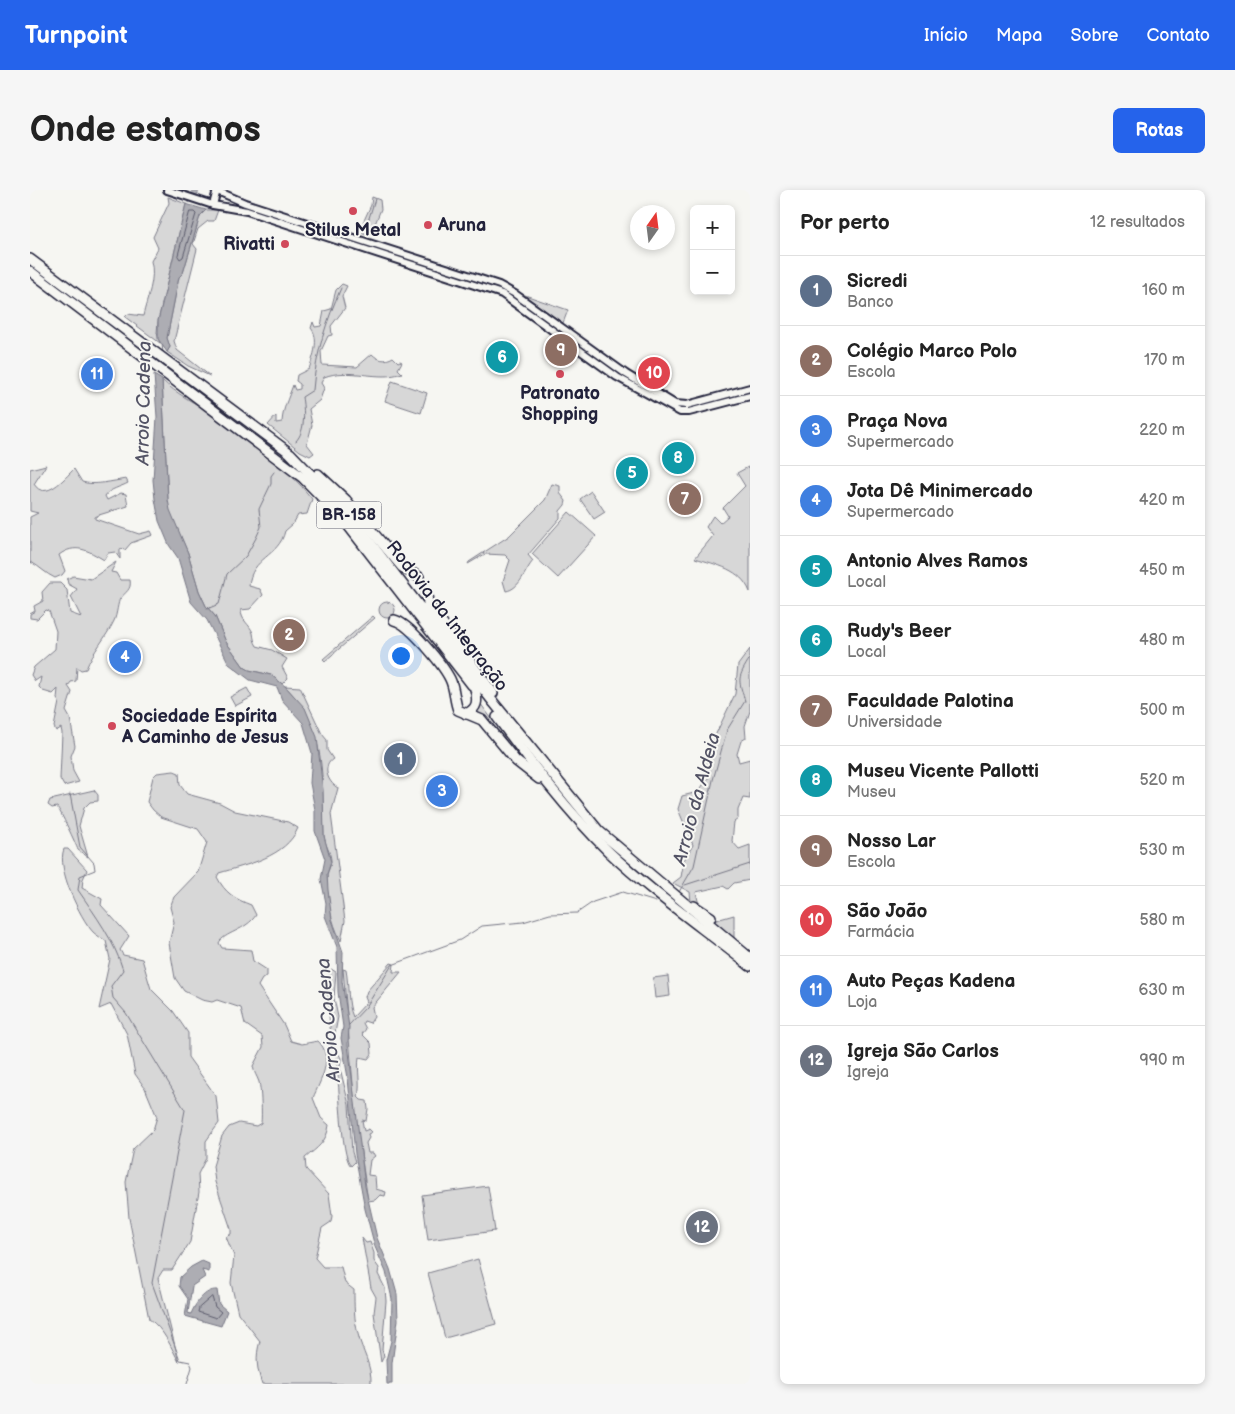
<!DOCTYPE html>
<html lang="pt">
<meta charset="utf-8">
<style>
:root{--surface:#fff;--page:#f6f6f6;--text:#222;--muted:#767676;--line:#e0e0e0;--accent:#2563eb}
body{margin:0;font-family:"Balsamiq Sans",sans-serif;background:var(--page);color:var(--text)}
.controls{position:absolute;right:15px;top:15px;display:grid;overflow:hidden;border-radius:8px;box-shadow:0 2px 8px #0003}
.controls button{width:45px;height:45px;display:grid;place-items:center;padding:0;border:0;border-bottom:1px solid var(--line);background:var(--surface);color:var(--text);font:25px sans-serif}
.compass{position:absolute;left:600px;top:15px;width:45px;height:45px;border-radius:50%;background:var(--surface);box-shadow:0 2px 8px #0003;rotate:14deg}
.you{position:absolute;left:370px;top:465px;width:18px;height:18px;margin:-12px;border:4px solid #fff;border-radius:50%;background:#1a73e8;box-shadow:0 0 0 8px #1a73e833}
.badge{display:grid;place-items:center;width:32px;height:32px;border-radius:50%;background:var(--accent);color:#fff;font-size:16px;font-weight:700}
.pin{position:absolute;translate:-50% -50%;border:2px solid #fff;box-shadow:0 1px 5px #0006}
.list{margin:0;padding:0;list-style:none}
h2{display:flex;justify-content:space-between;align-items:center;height:65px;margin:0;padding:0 20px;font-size:21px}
h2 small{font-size:16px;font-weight:400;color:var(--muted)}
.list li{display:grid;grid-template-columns:32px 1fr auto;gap:15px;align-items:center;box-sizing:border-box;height:70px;padding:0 20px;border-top:1px solid var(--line)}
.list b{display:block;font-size:19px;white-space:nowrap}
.list p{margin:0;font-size:16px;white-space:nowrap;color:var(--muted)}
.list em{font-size:16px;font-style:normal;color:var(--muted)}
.map{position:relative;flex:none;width:720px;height:1194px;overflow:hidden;border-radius:8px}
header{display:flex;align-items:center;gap:30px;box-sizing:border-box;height:70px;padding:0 25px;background:var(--accent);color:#fff}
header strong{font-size:24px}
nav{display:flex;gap:28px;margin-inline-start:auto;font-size:18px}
.intro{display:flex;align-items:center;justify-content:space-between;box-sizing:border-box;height:120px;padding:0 30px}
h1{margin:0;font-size:35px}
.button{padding:12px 22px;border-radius:8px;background:var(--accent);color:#fff;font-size:18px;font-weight:700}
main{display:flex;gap:30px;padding:0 30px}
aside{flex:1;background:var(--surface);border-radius:8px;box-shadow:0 2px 8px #0003}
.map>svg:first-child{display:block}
</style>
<header>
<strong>Turnpoint</strong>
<nav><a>Início</a><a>Mapa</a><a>Sobre</a><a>Contato</a></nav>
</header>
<div class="intro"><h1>Onde estamos</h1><a class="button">Rotas</a></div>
<main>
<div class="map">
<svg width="720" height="1194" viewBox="0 0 720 1194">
<rect width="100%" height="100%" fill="#f6f6f2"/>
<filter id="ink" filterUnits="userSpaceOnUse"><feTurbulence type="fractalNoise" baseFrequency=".02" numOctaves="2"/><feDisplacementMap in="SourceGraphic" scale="10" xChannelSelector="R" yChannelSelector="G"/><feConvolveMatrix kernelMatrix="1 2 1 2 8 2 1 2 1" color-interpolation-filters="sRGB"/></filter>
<g filter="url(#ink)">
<g fill="#d7d7d7" stroke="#7c7c89">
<path d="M 138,7 L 156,14 L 128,131 L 127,143 L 130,153 L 95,127 L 98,124 L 113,126 C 117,108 126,89 121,71 L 128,58 L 123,47 L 139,13 Z"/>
<path d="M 342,7 L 350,10 L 351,19 L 341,44 L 333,43 L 331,37 L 341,15 Z"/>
<path d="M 176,20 L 188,20 L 184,31 L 178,31 L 168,39 L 163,54 L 167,59 L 144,151 L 147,160 L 180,186 L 158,176 L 137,162 L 140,157 L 137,148 L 149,87 L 153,83 L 170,26 Z"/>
<path d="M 312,94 L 317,96 L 312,106 L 315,118 L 301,136 L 302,145 L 298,146 L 291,161 L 292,175 L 327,177 L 342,164 C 348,170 355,172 363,167 L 368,172 L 370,171 L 372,172 L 368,179 L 372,183 C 349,192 320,177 294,187 L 291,193 L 294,198 L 290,210 L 279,219 L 282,235 L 277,254 L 284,263 L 280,266 L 270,261 L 238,235 L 246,226 L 246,233 L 252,232 C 253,218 258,209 263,195 L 265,200 L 270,199 L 270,194 L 266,191 L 267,185 L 279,179 C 283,167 290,149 281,138 L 283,132 L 285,137 L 291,136 L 294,121 L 301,119 L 306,100 Z"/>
<path d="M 492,104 L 538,120 L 533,133 Z"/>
<path d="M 132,190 C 146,204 167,214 183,224 C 218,248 256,275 282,309 L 277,324 L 268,325 L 263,334 L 255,341 C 249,367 221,367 219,396 L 230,399 L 233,405 L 220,419 L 211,420 C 211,431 220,434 223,443 C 224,449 224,451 227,456 L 242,460 L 257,469 L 252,477 L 258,488 L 252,494 L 241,485 L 219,480 L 214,477 L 196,452 L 185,426 L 176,416 L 169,401 L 158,363 L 139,320 L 138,310 Z"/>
<path d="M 362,191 L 397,203 L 391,223 L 355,211 Z"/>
<path d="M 16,275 L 4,294 C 15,312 35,288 44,279 L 52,292 C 64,296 83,291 96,289 L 98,293 C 91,297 79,299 75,306 L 77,310 L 91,303 L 96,304 L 98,316 L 69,325 L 65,327 L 65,329 L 109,344 L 121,341 L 123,345 L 101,353 L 95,360 L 90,359 L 90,369 L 85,362 L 78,363 L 74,370 C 58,360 45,353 29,365 L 35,381 L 32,385 L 25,388 C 16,384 10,377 1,372 L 0,374 L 0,327 L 8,323 L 0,321 L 0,279 Z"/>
<path d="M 718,277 L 720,278 L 720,402 C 711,379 687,375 665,368 L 683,346 L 676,337 L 683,326 L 690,333 L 698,326 L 693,318 L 715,296 L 707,283 Z"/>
<path d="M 522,294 L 530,296 L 530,303 L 536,311 L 535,315 L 530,321 L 530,328 L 498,365 L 503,371 C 495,380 490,399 476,401 L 473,391 L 480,370 L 475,365 L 455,364 L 438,374 L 439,372 L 479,346 L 515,310 Z"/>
<path d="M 561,301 L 575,322 L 564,329 L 550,309 Z"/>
<path d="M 539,322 L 566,346 L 528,388 L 502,364 Z"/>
<path d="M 86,372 L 81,382 L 86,383 L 90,390 L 100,390 C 102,400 95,402 90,409 C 88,411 87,425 84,431 C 76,448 63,461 56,479 L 51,480 L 47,477 L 46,491 L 41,492 L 38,496 L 42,502 L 36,521 L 40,528 L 45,556 L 41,566 L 43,581 L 49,592 L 34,596 L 30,589 L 32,543 L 31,538 L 26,541 L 24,537 L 29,512 L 27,509 L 28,499 L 23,504 L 13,501 L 9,497 L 11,487 L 5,491 L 1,485 L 4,477 L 25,459 L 26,441 L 19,421 L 16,420 L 7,429 L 0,428 L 0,424 L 5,421 L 4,416 L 13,411 L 12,402 L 20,393 L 30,393 L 37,400 L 40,423 L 51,427 L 41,407 L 47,399 L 38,394 L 37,389 L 43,386 L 61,389 Z"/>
<circle cx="357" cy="420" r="8"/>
<path d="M 343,426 L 345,428 L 295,471 L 293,469 Z"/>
<path d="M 720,459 L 720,521 L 715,536 L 716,548 L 711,551 L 707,564 L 709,572 L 720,569 L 720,609 L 713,608 L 708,620 L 708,629 L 704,632 L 702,651 L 709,659 L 720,655 L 720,690 L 704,693 L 698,699 L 693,696 L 666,702 L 669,715 L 661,712 L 660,702 L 643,693 L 651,687 L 654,670 L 663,655 L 648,619 L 652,606 L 668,602 L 679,587 L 672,573 L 705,504 L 708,475 Z"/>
<path d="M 255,496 L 270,497 L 292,544 L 297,550 L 297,560 L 303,569 C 292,576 297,592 308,598 L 301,624 L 315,731 L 311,751 C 301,731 296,708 297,685 C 298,680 301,676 301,671 C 301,662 294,654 294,645 C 291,587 299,542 255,496 Z"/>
<path d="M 217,498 L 222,507 L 205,516 L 200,507 Z"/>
<path d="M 450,513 L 473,544 L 475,550 L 444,523 Z"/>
<path d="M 144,581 L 149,583 L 150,595 L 157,604 L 190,613 L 205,621 L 258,632 L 268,638 C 256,667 216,675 189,683 L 187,687 C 195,703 205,709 221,715 L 226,725 C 217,740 193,743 189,753 L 192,758 L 221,760 L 223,771 L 237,780 L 237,786 L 232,789 L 228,796 L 254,835 L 261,851 L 272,854 L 288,851 C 305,867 290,891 283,908 L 291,928 L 299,935 C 297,952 287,958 275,968 L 276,979 L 299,1004 L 302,1026 L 301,1032 L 292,1038 L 285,1068 L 293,1077 L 311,1077 L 315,1093 L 324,1100 C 324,1115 324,1130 328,1144 C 332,1161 342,1175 341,1194 L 232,1194 C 227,1179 225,1167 230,1151 L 208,1123 L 201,1093 L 204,1066 L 196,1047 L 201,1044 L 201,1039 L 185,992 L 183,976 L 192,946 L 199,937 L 209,933 L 226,936 L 231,933 C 232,925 231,899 229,892 C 227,886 224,883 223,876 L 233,857 L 232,846 L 215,834 L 211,818 L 187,810 L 182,812 L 172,810 L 154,801 L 145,788 L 139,753 L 144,732 L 140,717 L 144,707 L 168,682 L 177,652 L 168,639 L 131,627 L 123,620 L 117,612 L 123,587 L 127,583 Z"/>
<path d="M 64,600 L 68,605 L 68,611 L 60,612 L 54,618 L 49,636 L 58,667 L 48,660 C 46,654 30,620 27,617 L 22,618 L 18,615 L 20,610 Z"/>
<path d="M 34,659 L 38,659 L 57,680 L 53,689 L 52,698 L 72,709 L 71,715 L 99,746 L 90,760 L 93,765 L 112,769 L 121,799 L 143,821 L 158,843 L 158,867 L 186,906 L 189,933 L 176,951 L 176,968 L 168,984 L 169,1002 L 160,1052 L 142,1080 L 133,1080 L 128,1088 L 149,1172 C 141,1157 134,1139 119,1129 L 99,1028 L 96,992 L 103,959 L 123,940 L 127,927 L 115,898 L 105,884 L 97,844 L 81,814 L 69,819 L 80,769 L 76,751 C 72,748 67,746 63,742 C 50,728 26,678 34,659 Z"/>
<path d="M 704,725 L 704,748 L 683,731 Z"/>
<path d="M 361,773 L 364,774 L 363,782 L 371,782 L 342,817 L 344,827 L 340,833 L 334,831 L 333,833 L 336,839 L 332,844 L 341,853 L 342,864 L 338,869 L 329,867 C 327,881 331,893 328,907 L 331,910 L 337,911 L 338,919 L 336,931 L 332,930 L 334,941 L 339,939 L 342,942 L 338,944 L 339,948 L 336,953 L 338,963 L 343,963 L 345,966 L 340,970 L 338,985 L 345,986 L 346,999 L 356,1002 L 355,1006 L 350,1005 L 345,1010 L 338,1011 L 326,929 L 313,779 L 316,780 C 319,796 317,813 323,827 L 337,812 L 335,807 L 337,801 Z"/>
<path d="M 301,779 L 306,782 L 304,808 L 308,827 L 305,843 L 303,844 L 300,838 L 297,794 Z"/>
<path d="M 638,786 L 640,806 L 625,808 L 623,788 Z"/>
<path d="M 306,859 L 311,868 L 310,878 L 319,915 L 322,962 L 325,972 L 321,976 C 310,966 310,885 305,865 Z"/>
<path d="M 458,996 L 465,1041 L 398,1050 L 392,1005 Z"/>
<path d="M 332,1048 L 336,1053 L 340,1052 L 344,1063 L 344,1071 L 349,1078 L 348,1084 L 355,1098 L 356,1111 L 352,1160 L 354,1166 L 351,1172 L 344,1123 L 346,1107 L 341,1098 Z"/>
<path d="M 448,1069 L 466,1134 L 415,1148 L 398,1083 Z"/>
</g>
<g fill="#adadb3" stroke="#757583">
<path d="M 156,14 L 176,20 L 170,26 L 153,83 L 149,87 L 137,148 L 140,157 L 137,162 L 128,149 L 128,131 Z"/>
<path d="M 124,185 L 132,190 L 138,310 L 140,320 L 158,363 L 169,401 L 176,416 L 185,426 L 196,452 L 214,477 L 219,480 L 241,485 L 255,496 L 275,518 L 287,547 L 293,601 L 294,646 L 301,672 L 297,684 L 298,700 L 302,730 L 313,762 L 312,791 L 319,837 L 318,854 L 335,996 L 347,1048 L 360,1079 L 367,1104 L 368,1130 L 362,1173 L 362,1194 L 357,1194 L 356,1170 L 361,1151 L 362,1109 L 356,1082 L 345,1057 L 335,1019 L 325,964 L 318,888 L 311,848 L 313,837 L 308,802 L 307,757 L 295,726 L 296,713 L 291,689 L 295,669 L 285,641 L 285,620 L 280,593 L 282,563 L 273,533 L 252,510 L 247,497 L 220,490 L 199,474 L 177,430 L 161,412 L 148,368 L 139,355 L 129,331 L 125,309 L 123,290 L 127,227 Z"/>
<path d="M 172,1071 L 179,1074 L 179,1082 L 172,1080 L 175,1087 L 162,1096 L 158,1123 L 161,1124 C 165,1114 175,1099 187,1100 L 189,1114 L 197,1121 L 191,1136 L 155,1126 L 158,1109 L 149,1096 L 150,1087 L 161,1077 Z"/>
</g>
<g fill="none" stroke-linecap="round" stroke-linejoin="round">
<g stroke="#5a5a6b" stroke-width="1">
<path d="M 160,22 L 164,22 L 166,24 L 153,67 L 150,69 L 148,66 Z"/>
<path d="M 182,1107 L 185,1117 L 191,1122 L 186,1128 L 168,1122 L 169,1118 Z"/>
</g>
<g stroke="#757583" stroke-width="1">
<path d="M 163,7 L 165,2"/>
<path d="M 335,41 L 345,9"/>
<path d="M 132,154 L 133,163"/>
<path d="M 266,251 C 276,241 274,219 272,207 L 283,200 C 286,162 296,132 311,98"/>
<path d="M 177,419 L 189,414 L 197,384 L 216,366 L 226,348 L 231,337 L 229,319 L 241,294 L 241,286 L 244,282"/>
<path d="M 40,604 L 50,657 L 64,673 L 65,680 L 50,686 L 48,700 C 66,726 84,750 93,780 L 81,796 L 83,808 L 96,823 L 155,920 L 122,1093 L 150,1170 L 160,1172 L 162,1177 L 157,1194"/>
<path d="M 655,695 L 720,674"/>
<path d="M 649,702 L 664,676 L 683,590 L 697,540 L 715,511 C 708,488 707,489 720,468"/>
<path d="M 319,835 L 336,817 L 362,775 L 430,750 L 452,736 L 493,732 L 520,724 L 547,723 L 563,712 L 593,702 L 626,712"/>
</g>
<path stroke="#adadb3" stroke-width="8" d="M 165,2 L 165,0"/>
<g stroke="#22223b" stroke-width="10">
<g id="secondary">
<path d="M 137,0 L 183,15 L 217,21 L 472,104 L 587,187 L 650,222 L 659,222 L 720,206"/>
<path d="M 185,0 L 215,13 L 469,95 L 485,104 L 596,184 L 645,214 L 657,215 L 720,198"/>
<path d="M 183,15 L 187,0"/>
</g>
</g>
<g stroke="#22223b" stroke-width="12">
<g id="highway">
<path d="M 0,69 L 260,263 L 316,321 L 464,513 L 569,641 L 720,768"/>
<path d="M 0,81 L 273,288 L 313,329 L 442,495"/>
<path d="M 288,284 L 316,310 L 372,377 L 389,387"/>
<path d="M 397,404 L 398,414 L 463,503"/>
<path d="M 364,430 C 379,433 413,475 420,489 C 425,499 424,510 428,520 L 452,530 L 486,571 L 509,589"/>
<path d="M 436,524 C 448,518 448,511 445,499"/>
<path d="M 467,527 C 501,573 537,621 578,661 C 622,703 673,738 720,776"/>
<path d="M 664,716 L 681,727"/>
</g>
</g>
<use href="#secondary" stroke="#f6f6f2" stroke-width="6"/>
<use href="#highway" stroke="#f6f6f2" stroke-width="9"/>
</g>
</g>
<g fill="#d1495b" stroke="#f6f6f2" stroke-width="2">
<circle cx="323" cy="21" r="5"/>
<circle cx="398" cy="35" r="5"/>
<circle cx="255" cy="54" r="5"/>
<circle cx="530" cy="184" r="5"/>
<circle cx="82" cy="536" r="5"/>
</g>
<g text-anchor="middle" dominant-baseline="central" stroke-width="4" stroke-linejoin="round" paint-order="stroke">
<rect fill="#f6f6f2" stroke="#626272" stroke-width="1" x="286.5" y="311.5" width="65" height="27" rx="4"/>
<g font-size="16" font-weight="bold" fill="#22223b">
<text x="319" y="325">BR-158</text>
</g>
<g font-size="18" font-weight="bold" fill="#22223b" stroke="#f6f6f2" text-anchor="start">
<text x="408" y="35">Aruna</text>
<text x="323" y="40" text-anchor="middle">Stilus Metal</text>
<text x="245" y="54" text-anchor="end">Rivatti</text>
<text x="530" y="203" text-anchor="middle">Patronato<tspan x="530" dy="21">Shopping</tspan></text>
<text x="92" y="526">Sociedade Espírita<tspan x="92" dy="21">A Caminho de Jesus</tspan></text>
</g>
<g font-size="18" fill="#22223b" stroke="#f6f6f2">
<text transform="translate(417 426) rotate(52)">Rodovia da Integração</text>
</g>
<g font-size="19" font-style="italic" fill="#535365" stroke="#f6f6f2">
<text transform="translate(114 213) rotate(-89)">Arroio Cadena</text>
<text transform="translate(667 609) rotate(-75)">Arroio da Aldeia</text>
<text transform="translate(299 830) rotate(-95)">Arroio Cadena</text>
</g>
</g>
</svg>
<div class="controls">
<button>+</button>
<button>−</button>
</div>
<svg class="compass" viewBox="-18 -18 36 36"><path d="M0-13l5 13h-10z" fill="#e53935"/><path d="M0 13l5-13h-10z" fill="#767676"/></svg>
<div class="you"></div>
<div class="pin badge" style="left:370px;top:569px;background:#5c6f8a">1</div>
<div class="pin badge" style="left:259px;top:445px;background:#8d6e63">2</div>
<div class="pin badge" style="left:412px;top:601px;background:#3f7fe0">3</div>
<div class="pin badge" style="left:95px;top:467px;background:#3f7fe0">4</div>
<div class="pin badge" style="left:602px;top:283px;background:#0f9aa8">5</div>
<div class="pin badge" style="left:472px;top:167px;background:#0f9aa8">6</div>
<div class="pin badge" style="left:655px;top:309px;background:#8d6e63">7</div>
<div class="pin badge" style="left:648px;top:268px;background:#0f9aa8">8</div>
<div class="pin badge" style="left:531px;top:160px;background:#8d6e63">9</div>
<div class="pin badge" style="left:624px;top:183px;background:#e0444e">10</div>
<div class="pin badge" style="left:67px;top:184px;background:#3f7fe0">11</div>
<div class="pin badge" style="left:672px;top:1037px;background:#6b7280">12</div>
</div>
<aside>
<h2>Por perto<small>12 resultados</small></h2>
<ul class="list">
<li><span class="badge" style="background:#5c6f8a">1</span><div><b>Sicredi</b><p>Banco</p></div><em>160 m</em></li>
<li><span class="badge" style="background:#8d6e63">2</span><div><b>Colégio Marco Polo</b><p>Escola</p></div><em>170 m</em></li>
<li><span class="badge" style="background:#3f7fe0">3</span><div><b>Praça Nova</b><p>Supermercado</p></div><em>220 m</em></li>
<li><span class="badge" style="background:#3f7fe0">4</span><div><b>Jota Dê Minimercado</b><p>Supermercado</p></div><em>420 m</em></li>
<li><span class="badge" style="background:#0f9aa8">5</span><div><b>Antonio Alves Ramos</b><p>Local</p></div><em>450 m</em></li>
<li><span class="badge" style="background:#0f9aa8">6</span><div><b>Rudy's Beer</b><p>Local</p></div><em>480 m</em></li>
<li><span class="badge" style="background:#8d6e63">7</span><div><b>Faculdade Palotina</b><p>Universidade</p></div><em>500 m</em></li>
<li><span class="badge" style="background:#0f9aa8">8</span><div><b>Museu Vicente Pallotti</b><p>Museu</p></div><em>520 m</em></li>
<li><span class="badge" style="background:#8d6e63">9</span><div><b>Nosso Lar</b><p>Escola</p></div><em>530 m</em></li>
<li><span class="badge" style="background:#e0444e">10</span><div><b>São João</b><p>Farmácia</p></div><em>580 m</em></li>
<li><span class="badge" style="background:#3f7fe0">11</span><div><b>Auto Peças Kadena</b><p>Loja</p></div><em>630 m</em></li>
<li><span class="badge" style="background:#6b7280">12</span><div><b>Igreja São Carlos</b><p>Igreja</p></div><em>990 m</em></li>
</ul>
</aside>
</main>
